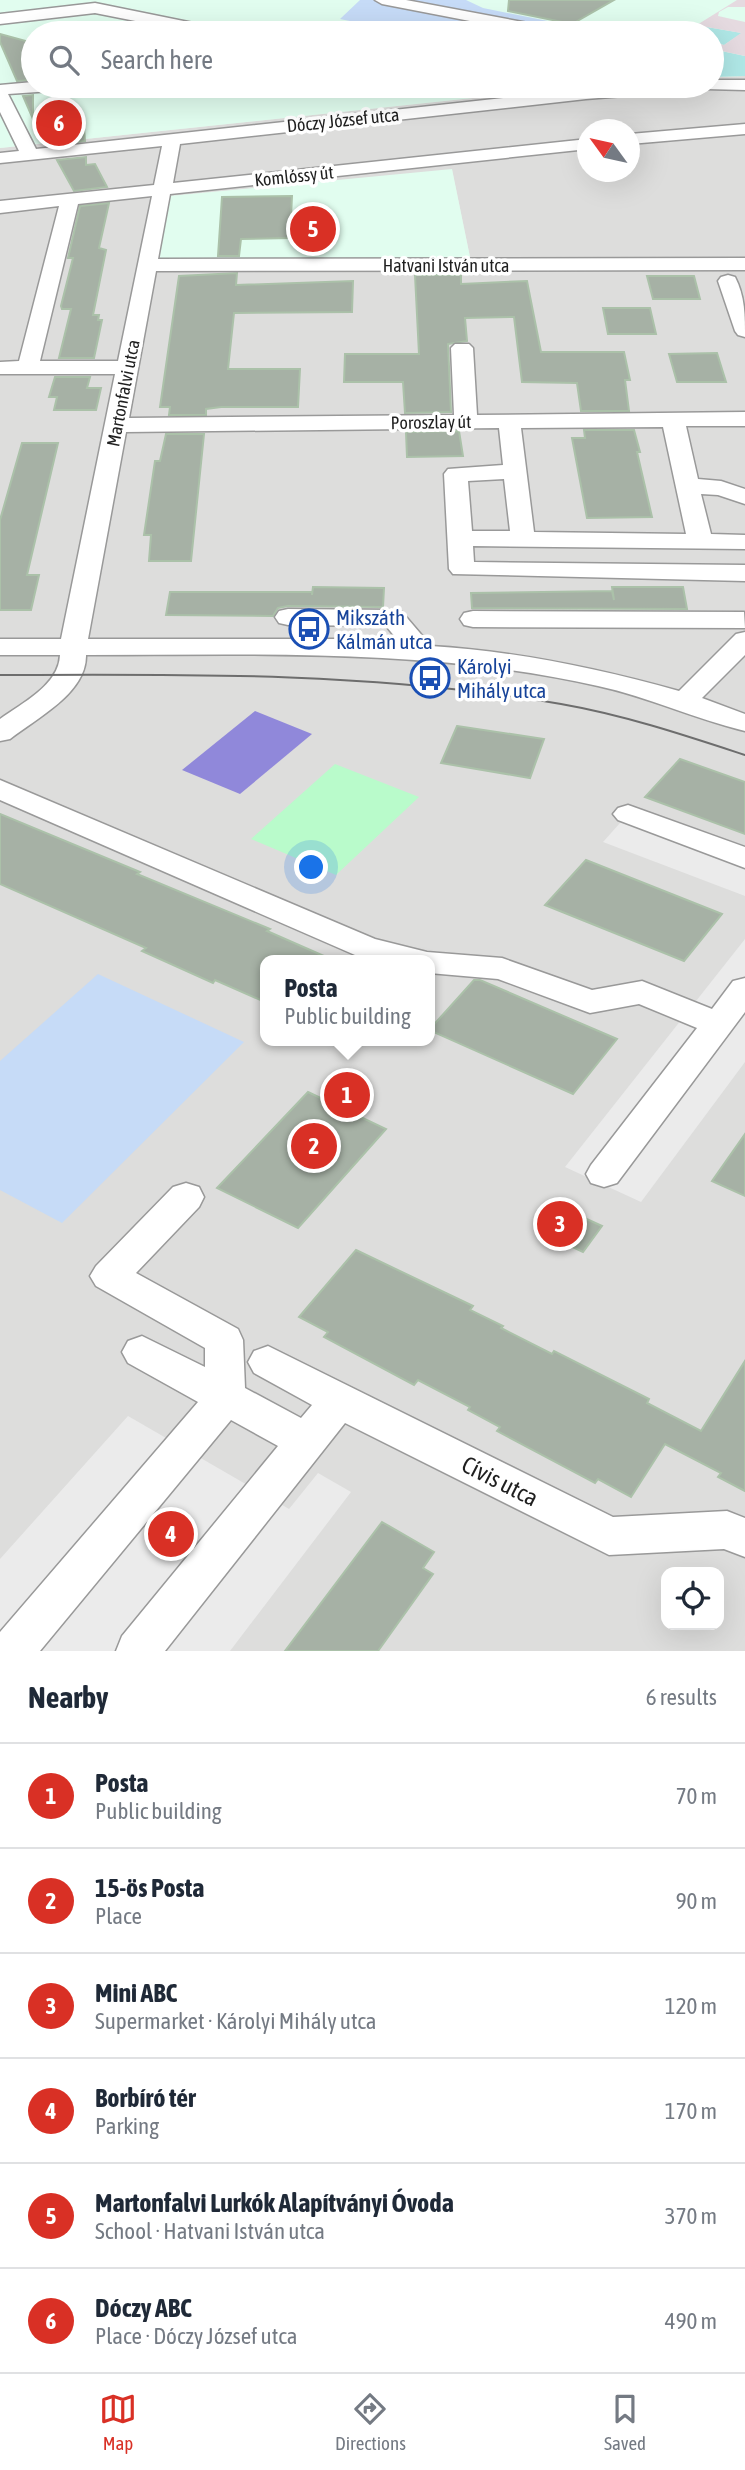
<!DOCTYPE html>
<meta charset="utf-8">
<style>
:root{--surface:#fff;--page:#f2f2f3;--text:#1f2937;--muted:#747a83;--line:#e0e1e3;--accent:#d93025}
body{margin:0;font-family:"Asap Condensed",sans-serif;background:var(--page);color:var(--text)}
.controls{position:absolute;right:21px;bottom:21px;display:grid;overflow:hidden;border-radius:14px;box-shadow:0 7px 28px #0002}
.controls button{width:63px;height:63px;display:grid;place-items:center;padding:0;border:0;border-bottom:2px solid var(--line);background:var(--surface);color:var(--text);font:35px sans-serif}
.compass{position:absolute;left:577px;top:119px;width:63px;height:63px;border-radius:50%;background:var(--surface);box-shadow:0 7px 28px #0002;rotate:303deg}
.you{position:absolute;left:312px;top:868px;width:24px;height:24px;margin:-18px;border:5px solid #fff;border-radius:50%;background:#1a73e8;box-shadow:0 0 0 10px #1a73e833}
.badge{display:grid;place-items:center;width:46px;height:46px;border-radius:50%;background:var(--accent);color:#fff;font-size:23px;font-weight:700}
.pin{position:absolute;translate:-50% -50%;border:4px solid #fff;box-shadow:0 2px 7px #0006}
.popup{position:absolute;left:260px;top:955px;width:175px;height:91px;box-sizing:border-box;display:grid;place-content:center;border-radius:14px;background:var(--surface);filter:drop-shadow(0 2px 5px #0005);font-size:23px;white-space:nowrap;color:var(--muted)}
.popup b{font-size:26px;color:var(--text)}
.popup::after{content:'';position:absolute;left:50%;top:100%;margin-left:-14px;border:14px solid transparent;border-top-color:var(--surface)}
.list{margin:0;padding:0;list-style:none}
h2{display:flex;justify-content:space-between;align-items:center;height:91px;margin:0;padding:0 28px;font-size:30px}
h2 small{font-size:23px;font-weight:400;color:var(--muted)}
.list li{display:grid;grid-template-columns:46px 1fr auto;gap:21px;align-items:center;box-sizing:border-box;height:105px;padding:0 28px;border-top:2px solid var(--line)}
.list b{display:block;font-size:26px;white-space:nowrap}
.list p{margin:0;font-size:23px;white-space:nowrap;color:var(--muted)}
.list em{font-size:23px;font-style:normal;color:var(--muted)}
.icon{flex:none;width:38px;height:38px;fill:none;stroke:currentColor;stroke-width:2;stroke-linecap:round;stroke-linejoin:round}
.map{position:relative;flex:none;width:745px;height:1651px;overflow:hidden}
.search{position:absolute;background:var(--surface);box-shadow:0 7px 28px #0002;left:21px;right:21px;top:21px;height:77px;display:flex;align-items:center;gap:18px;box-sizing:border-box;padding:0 24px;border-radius:38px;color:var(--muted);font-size:26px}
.sheet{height:721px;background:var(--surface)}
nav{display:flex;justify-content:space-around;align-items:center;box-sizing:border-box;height:98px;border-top:2px solid var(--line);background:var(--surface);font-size:19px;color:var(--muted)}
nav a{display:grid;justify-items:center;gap:4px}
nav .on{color:var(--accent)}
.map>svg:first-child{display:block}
</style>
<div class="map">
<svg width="745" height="1651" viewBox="0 0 745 1651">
<rect width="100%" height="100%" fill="#e6f0e8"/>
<path fill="#dddddc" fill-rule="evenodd" d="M 745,76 L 745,1651 L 0,1651 L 0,148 L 539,91 L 547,86 L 712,86 L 712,77 ZM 588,130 L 630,130 L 630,172 L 588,172 ZM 452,170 L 471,262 L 171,196 ZM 265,960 L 429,960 L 429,1041 L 265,1041 ZM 666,1572 L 719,1572 L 719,1625 L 666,1625 Z"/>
<g fill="#e1fdef">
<path d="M 0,0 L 745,0 L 745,76 L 712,77 L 712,33 L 33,33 L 33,86 L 547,86 L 539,91 L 0,148 Z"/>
<path d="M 452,169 L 471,262 L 155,262 L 170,196 Z"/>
</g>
<g fill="#afe7e6">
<path d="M 701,26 L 742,33 L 724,45 L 712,42 L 712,33 L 689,33 Z"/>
<path d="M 712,49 L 745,56 L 745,76 L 712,77 Z"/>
</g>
<path fill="#b9fbcb" d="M 335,764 L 419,797 L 336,875 L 251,839 Z"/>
<g fill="#c6dbf7">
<path d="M 360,0 L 466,0 L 483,8 L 607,33 L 409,33 L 340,19 Z"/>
<path d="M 98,974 L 244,1042 L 62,1223 L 0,1190 L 0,1061 Z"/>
</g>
<path fill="#9088da" d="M 255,711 L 312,734 L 240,794 L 182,770 Z"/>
<g fill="#ebebeb">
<path d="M 628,814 L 745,858 L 745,896 L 603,842 Z"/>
<path d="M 745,939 L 745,1062 L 641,1202 L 565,1167 Z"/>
<path d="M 128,1416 L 289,1509 L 318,1473 L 351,1492 L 230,1651 L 0,1651 L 0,1559 Z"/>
</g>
<path fill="#e5dae0" d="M 737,0 L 745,0 L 745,7 L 728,7 L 719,12 L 718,16 L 745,22 L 745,56 L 712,49 L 712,42 L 724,45 L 741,33 L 701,26 L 684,33 Z"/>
<g fill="#a6b1a5" stroke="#abc1a9" stroke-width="2">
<path d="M 509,0 L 614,0 L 572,24 L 508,11 Z"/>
<path d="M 0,34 L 33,43 L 33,80 L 17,81 L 0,42 Z"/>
<path d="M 33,95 L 33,119 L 83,114 L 85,141 L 48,145 L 33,119 L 23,96 Z"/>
<path d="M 86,157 L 86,165 L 95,164 L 107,187 L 74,191 L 57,160 Z"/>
<path d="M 292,196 L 290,238 L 241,239 L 239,256 L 218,256 L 222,197 Z"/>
<path d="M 109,203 L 99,248 L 106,250 L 93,315 L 99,315 L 98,320 L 102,320 L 94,358 L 59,358 L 71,309 L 62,309 L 61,306 L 73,258 L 68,258 L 80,206 Z"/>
<path d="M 237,273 L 236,285 L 353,281 L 352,312 L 234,313 L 228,369 L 300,369 L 298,407 L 221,407 L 206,409 L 206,415 L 169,415 L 170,407 L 160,407 L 179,276 Z"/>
<path d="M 415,275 L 461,275 L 461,284 L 527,281 L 541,352 L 624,352 L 630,380 L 625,380 L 629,411 L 581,411 L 577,383 L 522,382 L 514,317 L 465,318 L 467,341 L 448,344 L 451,412 L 405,413 L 403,382 L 344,382 L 345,354 L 419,354 Z"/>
<path d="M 647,276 L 694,276 L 700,299 L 653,299 Z"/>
<path d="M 603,308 L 650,308 L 656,334 L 608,334 Z"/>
<path d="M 717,353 L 726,382 L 677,382 L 669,354 Z"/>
<path d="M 55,377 L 90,377 L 87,388 L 101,388 L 96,410 L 54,410 L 57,397 L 49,397 Z"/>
<path d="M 584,430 L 634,430 L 640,452 L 637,452 L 652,517 L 587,518 L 572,438 L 585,438 Z"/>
<path d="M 459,431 L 463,456 L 407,457 L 406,432 Z"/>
<path d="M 166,434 L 204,434 L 191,561 L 149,561 L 151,535 L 144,535 L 155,461 L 160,461 Z"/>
<path d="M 22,443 L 58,443 L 27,575 L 39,575 L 31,610 L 0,610 L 0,520 Z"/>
<path d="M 313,587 L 384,588 L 383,607 L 288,606 L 278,608 L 273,616 L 166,615 L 170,592 L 312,592 L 312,595 Z"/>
<path d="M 612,587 L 683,587 L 687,609 L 472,608 L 471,593 L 612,591 L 614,600 Z"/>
<path d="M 457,726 L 544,739 L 530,778 L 441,763 Z"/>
<path d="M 680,759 L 745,782 L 745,834 L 645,797 Z"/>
<path d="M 0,814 L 140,872 L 137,874 L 270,929 L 267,931 L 333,960 L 265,960 L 265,1002 L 215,980 L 213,983 L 142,951 L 146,948 L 0,884 Z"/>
<path d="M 586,860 L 722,914 L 684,961 L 545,905 Z"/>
<path d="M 474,980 L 480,980 L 617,1039 L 573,1094 L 429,1030 Z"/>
<path d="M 308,1092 L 386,1129 L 298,1228 L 217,1188 Z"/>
<path d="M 745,1134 L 745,1196 L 712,1181 Z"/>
<path d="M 558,1206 L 602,1226 L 583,1252 L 538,1231 Z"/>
<path d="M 356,1250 L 473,1306 L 470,1310 L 503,1326 L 501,1328 L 552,1354 L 554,1351 L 649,1399 L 647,1403 L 701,1431 L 745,1361 L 745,1491 L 718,1477 L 721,1473 L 665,1444 L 631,1497 L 598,1479 L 595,1483 L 497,1431 L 500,1427 L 468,1410 L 470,1407 L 418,1380 L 414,1385 L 324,1337 L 328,1332 L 299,1317 Z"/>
<path d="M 382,1522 L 434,1552 L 423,1568 L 433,1574 L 378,1651 L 285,1651 Z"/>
</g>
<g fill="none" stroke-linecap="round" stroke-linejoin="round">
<g stroke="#999" stroke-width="3">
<g id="minor">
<path d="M 375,0 L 406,0 L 555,28 L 563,33 L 532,33 L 382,4 Z"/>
<path d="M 95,3 L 218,28 L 226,33 L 196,33 L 95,13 L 0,24 L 0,14 Z"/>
<path d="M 471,23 L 479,28 L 476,31 L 382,33 L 390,28 Z"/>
<path d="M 712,80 L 745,80 L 745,90 L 706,89 L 704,86 L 712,86 Z"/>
<path d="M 33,82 L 33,86 L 60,86 L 52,91 L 8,94 L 36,149 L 586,89 L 695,86 L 687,91 L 586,99 L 180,144 L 173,183 L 588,139 L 588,149 L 170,194 L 158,259 L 745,258 L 745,270 L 156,271 L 129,418 L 454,415 L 451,348 L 455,344 L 469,344 L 473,348 L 477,415 L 745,412 L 745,426 L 686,426 L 698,479 L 721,481 L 745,489 L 745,504 L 718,495 L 701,494 L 711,534 L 745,535 L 745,549 L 473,546 L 474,562 L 745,565 L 745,581 L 453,574 L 449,569 L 444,474 L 448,469 L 503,465 L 499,428 L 126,432 L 88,639 L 334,639 L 401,644 L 386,626 L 288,625 L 279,623 L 275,617 L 279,611 L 288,609 L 393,610 L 402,612 L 431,646 C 515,651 597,668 679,691 L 736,634 L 745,632 L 745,655 L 702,698 L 745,714 L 745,731 C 695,719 649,697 598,686 C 430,648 257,655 86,655 C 87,693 37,718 10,739 L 0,741 L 0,719 C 22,703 59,685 60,655 L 0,655 L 0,639 L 61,639 L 115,374 L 0,374 L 0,362 L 19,361 L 59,206 L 0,213 L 0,201 L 154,185 L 162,146 L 0,163 L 0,153 L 19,151 L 0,112 L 0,85 ZM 152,196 L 118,361 L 40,361 L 78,204 ZM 663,427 L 686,534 L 534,532 L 521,428 ZM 504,479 L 510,531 L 472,531 L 468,481 Z"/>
<path d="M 745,124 L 745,134 L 630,144 L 630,134 Z"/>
<path d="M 728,275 L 735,277 C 745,296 745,316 745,337 L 738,335 L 735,331 L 718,281 L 721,277 Z"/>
<path d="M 473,611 L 744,612 L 745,628 L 473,627 L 464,625 L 460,619 L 464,613 Z"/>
<path d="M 0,780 L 375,939 L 427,952 L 502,958 L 592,990 L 642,981 L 712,1009 L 733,981 L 745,978 L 745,1012 L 617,1183 L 604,1187 L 591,1183 L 586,1174 L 591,1165 L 697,1028 L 639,1004 L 590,1013 L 498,979 L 429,973 L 429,960 L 373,960 L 355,955 L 0,800 Z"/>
<path d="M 628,805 L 745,847 L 745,868 L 618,820 L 613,814 L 618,808 Z"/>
<path d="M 186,1183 L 199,1187 L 204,1197 L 199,1207 L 136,1273 L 238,1329 L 243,1340 L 245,1388 L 301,1418 L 312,1405 L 254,1373 L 248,1362 L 254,1351 L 268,1346 L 613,1517 L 727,1511 L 745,1518 L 745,1557 L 724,1549 L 609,1555 L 345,1423 L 165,1651 L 116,1651 L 122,1636 L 278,1446 L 231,1420 L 40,1651 L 0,1651 L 0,1632 L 198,1402 L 128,1363 L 122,1352 L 128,1341 L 142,1336 L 205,1367 L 205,1348 L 96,1286 L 90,1276 L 96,1266 L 173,1187 Z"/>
</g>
</g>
<use href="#minor" fill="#fff" fill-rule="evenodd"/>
<path stroke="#6d6d6d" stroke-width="2" d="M 0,675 C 188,674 376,672 561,704 C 624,715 684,735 745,755"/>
</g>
<defs>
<g id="bus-ring" transform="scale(2.0125)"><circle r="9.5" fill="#fff" stroke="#1a4fb4" stroke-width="1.5"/><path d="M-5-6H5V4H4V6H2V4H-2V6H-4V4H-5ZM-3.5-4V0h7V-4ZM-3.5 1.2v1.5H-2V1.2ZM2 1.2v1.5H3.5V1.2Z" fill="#1a4fb4"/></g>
</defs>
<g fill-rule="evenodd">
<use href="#bus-ring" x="309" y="629"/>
<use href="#bus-ring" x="430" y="678"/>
</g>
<g text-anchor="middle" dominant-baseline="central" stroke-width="7" stroke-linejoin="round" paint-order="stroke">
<g font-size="18" fill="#1f1f1f" stroke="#fff">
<text transform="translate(343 120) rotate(-6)">Dóczy József utca</text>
<text transform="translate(294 176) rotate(-6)">Komlóssy út</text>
<text x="446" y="265">Hatvani István utca</text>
<text transform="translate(123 393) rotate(-79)">Martonfalvi utca</text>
<text transform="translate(431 422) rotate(-1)">Poroszlay út</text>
</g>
<g font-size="21" fill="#164399" stroke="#fff" text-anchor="start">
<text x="336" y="617">Mikszáth<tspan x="336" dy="24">Kálmán utca</tspan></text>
<text x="457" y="666">Károlyi<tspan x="457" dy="24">Mihály utca</tspan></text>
</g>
<g font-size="24" fill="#1f1f1f" stroke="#fff">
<text transform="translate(500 1481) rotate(27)">Cívis utca</text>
</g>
</g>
</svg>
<div class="controls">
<button><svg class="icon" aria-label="locate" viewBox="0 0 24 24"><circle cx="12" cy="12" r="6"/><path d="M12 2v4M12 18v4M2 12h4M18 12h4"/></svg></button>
</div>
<svg class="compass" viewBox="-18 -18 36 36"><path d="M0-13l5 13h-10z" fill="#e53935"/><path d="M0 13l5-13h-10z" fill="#747a83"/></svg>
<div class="you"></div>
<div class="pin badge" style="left:347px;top:1095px">1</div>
<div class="popup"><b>Posta</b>Public building</div>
<div class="pin badge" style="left:314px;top:1146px">2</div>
<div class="pin badge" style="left:560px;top:1224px">3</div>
<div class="pin badge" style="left:171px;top:1534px">4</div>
<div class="pin badge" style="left:313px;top:229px">5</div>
<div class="pin badge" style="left:59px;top:123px">6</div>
<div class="search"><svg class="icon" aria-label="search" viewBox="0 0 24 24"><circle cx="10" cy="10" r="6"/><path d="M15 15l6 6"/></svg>Search here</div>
</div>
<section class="sheet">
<h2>Nearby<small>6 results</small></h2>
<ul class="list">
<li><span class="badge">1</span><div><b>Posta</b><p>Public building</p></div><em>70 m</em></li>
<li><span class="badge">2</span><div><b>15-ös Posta</b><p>Place</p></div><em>90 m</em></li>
<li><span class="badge">3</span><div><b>Mini ABC</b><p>Supermarket · Károlyi Mihály utca</p></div><em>120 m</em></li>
<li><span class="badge">4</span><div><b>Borbíró tér</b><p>Parking</p></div><em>170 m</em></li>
<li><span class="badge">5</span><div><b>Martonfalvi Lurkók Alapítványi Óvoda</b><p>School · Hatvani István utca</p></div><em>370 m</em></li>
<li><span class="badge">6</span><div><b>Dóczy ABC</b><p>Place · Dóczy József utca</p></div><em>490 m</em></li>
</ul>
</section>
<nav>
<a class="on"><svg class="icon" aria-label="map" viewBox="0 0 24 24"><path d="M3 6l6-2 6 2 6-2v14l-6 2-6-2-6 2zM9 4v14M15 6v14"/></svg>Map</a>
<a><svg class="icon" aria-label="directions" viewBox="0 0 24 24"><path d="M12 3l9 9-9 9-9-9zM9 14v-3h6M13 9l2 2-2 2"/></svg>Directions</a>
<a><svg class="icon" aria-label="saved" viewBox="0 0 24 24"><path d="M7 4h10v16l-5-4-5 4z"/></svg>Saved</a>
</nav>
